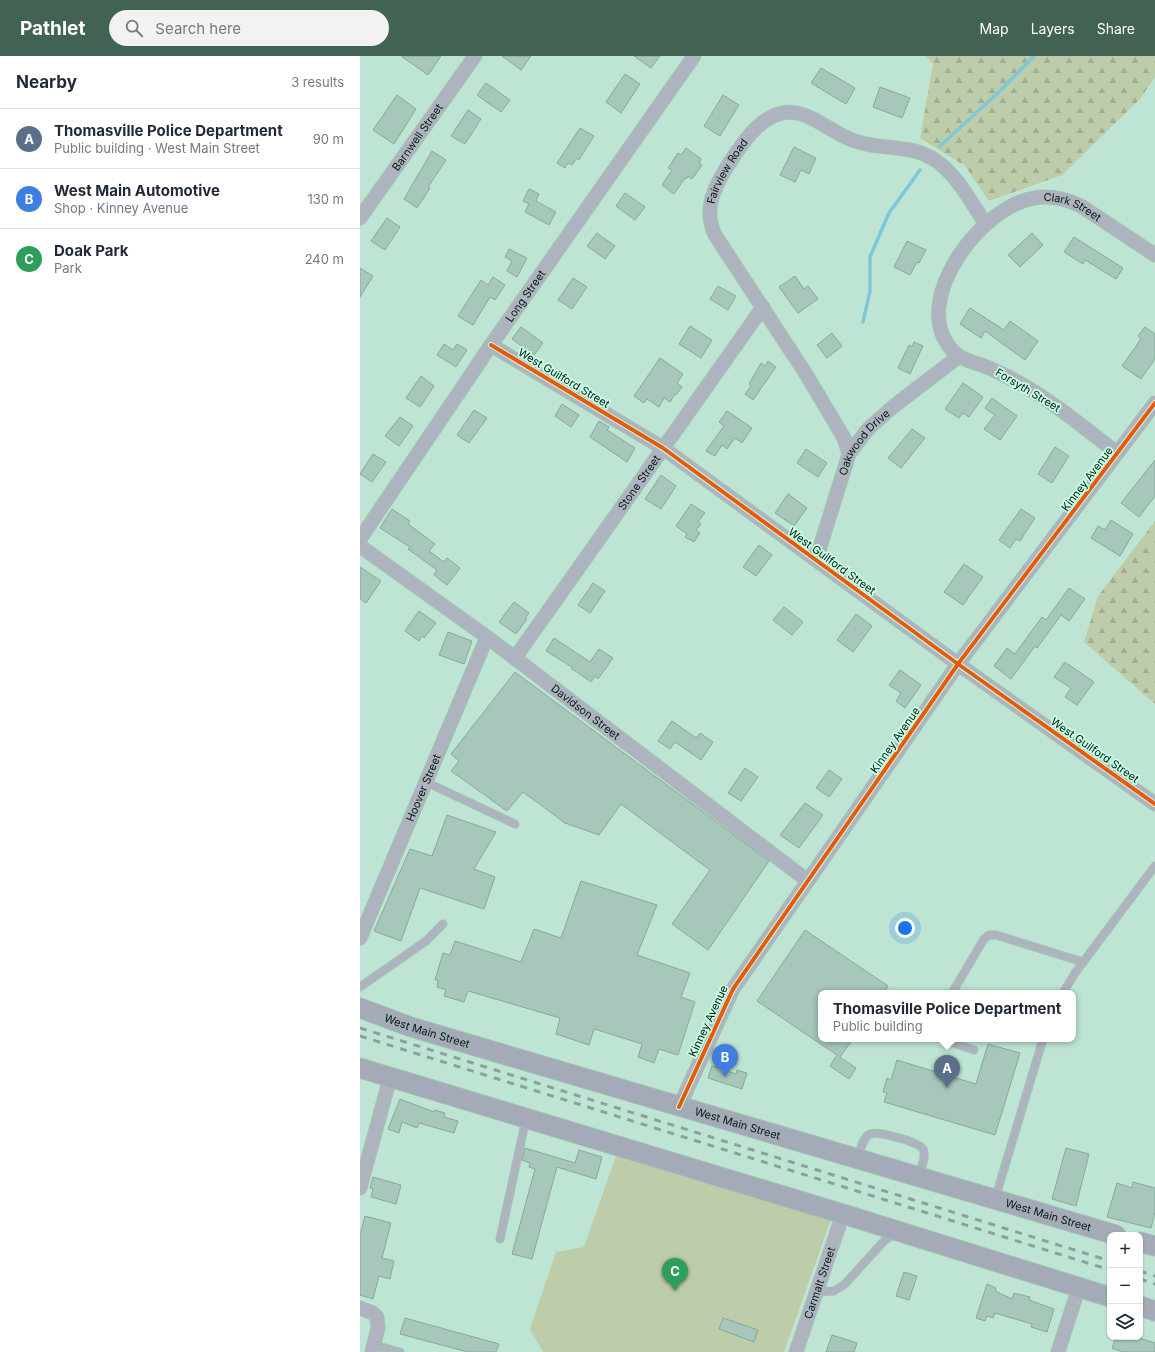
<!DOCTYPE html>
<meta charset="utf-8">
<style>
:root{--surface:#fff;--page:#f2f2f3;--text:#1f2937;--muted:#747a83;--line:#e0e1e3;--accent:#426254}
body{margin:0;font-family:Inter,sans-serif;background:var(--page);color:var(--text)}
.controls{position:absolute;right:12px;bottom:12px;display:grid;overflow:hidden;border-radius:8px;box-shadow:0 1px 3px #0004}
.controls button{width:36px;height:36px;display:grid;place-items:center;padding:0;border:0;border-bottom:1px solid var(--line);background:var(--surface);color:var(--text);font:20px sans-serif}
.you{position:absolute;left:545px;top:872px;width:14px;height:14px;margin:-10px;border:3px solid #fff;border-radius:50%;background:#1a73e8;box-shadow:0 0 0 6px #1a73e833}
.badge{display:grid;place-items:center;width:26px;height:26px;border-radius:50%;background:var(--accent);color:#fff;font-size:13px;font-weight:700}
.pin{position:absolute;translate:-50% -33px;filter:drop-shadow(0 1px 2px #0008)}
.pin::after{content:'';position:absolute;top:21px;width:14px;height:12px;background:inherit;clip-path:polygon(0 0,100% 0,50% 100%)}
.popup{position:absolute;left:458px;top:934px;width:258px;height:52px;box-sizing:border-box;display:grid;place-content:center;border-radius:8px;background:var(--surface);filter:drop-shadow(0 1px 3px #0005);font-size:13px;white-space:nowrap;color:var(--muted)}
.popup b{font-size:15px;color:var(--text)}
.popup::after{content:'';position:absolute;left:50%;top:100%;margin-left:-8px;border:8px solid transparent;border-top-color:var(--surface)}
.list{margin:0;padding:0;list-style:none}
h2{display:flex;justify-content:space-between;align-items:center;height:52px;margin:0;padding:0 16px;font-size:17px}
h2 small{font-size:13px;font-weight:400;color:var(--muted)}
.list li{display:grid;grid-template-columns:26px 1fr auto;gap:12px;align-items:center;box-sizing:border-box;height:60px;padding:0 16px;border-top:1px solid var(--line)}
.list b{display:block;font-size:15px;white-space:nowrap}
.list p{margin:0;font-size:13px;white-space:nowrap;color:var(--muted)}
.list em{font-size:13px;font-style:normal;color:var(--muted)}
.icon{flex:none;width:22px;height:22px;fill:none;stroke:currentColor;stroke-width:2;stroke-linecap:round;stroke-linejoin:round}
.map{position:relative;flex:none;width:795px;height:1296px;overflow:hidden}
header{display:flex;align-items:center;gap:24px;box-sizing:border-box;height:56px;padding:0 20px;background:var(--accent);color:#fff}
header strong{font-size:19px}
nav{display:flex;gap:22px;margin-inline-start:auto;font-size:14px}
.search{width:280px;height:36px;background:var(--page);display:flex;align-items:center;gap:10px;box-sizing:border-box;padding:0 14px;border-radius:22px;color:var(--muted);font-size:15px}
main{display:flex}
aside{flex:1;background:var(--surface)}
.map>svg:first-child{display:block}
</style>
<header>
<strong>Pathlet</strong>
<div class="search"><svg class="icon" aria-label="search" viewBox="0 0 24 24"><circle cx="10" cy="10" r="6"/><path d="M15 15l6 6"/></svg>Search here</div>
<nav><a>Map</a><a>Layers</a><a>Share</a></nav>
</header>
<main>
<aside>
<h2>Nearby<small>3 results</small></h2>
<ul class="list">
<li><span class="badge" style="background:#5c6f8a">A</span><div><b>Thomasville Police Department</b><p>Public building · West Main Street</p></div><em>90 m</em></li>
<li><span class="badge" style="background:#3f7fe0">B</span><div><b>West Main Automotive</b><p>Shop · Kinney Avenue</p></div><em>130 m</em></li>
<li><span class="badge" style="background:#2e9e5b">C</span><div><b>Doak Park</b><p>Park</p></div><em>240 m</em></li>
</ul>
</aside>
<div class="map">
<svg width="795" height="1296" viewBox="0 0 795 1296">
<defs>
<pattern id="forest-firs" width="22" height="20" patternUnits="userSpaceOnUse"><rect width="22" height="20" fill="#becda9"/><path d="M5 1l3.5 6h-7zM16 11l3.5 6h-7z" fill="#a2af90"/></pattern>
</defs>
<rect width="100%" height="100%" fill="#bee5d3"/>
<path fill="#becda9" d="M 257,1097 L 474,1155 L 424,1296 L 183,1296 L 170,1273 L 196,1196 L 224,1191 Z"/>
<g fill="url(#forest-firs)">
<path d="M 566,0 L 795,0 L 795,21 L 780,43 L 702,119 L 629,145 L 605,110 L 560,82 L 573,8 Z"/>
<path d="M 795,465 L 795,648 L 724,586 L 738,540 Z"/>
</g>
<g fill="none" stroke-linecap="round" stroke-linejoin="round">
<g stroke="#7ec8d9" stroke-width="3.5">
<path d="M 580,90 L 640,35 L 674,0"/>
<path d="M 503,266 L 510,235 L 510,201 L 529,157 L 560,114"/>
</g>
</g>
<g fill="#a6c7b9" stroke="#89a89a">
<path d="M 41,0 L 81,0 L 68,19 Z"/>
<path d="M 142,0 L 171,0 L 161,14 Z"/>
<path d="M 274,0 L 300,0 L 291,12 Z"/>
<path d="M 461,12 L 495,32 L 486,48 L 451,27 Z"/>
<path d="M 265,18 L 280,28 L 261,57 L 246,46 Z"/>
<path d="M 126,27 L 150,44 L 141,56 L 117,39 Z"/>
<path d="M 520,31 L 550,42 L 542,62 L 513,51 Z"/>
<path d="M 37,39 L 56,53 L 34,88 L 13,74 Z"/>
<path d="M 363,39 L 379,49 L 360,80 L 344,70 Z"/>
<path d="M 108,54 L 121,63 L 105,88 L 91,80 Z"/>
<path d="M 220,72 L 234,80 L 219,104 L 217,102 L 212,109 L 208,107 L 205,112 L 197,107 Z"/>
<path d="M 434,91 L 456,102 L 449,118 L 441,114 L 435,126 L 420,119 Z"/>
<path d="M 326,92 L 341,103 L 339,107 L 342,109 L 332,123 L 328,120 L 326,123 L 325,122 L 314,138 L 302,129 L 312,114 L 308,112 L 318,97 L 321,99 Z"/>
<path d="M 72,95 L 86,104 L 68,131 L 70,132 L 57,152 L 44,143 Z"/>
<path d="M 169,133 L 179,138 L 176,145 L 196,156 L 189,169 L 165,156 L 169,148 L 163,145 Z"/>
<path d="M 265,137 L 285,151 L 275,164 L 256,150 Z"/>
<path d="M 27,162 L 40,171 L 25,194 L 11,185 Z"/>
<path d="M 237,177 L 255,190 L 245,203 L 227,190 Z"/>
<path d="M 672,177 L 683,189 L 660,211 L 648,199 Z"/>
<path d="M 714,181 L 763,212 L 756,223 L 725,204 L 723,208 L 704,196 Z"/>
<path d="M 547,185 L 566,194 L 559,207 L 557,206 L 550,219 L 534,211 Z"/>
<path d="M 149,193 L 167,202 L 157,221 L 147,215 L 152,205 L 145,201 Z"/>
<path d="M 0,212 L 13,220 L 0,241 Z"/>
<path d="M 435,220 L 444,233 L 448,230 L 458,243 L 438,257 L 419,231 Z"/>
<path d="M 133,221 L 145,229 L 135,244 L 130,241 L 113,269 L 98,260 L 121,224 L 128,229 Z"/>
<path d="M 213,222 L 227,231 L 212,253 L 198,244 Z"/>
<path d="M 358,230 L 376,240 L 368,254 L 350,243 Z"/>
<path d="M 610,252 L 644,274 L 650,265 L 678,285 L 665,304 L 625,275 L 621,282 L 600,268 Z"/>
<path d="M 330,270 L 352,284 L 341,302 L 319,288 Z"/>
<path d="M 161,271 L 183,287 L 174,299 L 152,283 Z"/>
<path d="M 785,271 L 795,278 L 795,303 L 781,323 L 762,310 L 781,283 L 778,280 Z"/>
<path d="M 472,277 L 482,290 L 467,302 L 457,289 Z"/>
<path d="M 554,286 L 563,290 L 550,318 L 538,312 L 549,289 L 552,291 Z"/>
<path d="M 84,288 L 93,294 L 97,288 L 107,294 L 96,311 L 77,299 Z"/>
<path d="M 300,302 L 323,318 L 317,327 L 322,331 L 316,339 L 315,338 L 310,346 L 304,342 L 299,351 L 287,343 L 284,347 L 274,340 Z"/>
<path d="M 408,305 L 416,311 L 393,344 L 385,338 L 391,330 L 389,328 L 401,307 L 405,310 Z"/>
<path d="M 61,320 L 74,330 L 60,351 L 46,342 Z"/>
<path d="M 603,327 L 623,341 L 609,361 L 603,357 L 599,362 L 585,353 Z"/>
<path d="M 632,342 L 657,360 L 640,384 L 624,373 L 635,359 L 625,352 Z"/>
<path d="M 202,348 L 219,359 L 211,371 L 195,360 Z"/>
<path d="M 114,354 L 127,362 L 109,387 L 97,379 Z"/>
<path d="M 367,355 L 392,372 L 382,387 L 375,382 L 367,393 L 362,389 L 355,400 L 346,395 L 364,370 L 359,366 Z"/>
<path d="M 40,361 L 53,370 L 39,390 L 25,380 Z"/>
<path d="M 239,365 L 249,371 L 247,374 L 275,392 L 267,406 L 230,381 Z"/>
<path d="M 552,373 L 565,382 L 541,412 L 528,402 Z"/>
<path d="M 695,391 L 709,400 L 692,427 L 678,418 Z"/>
<path d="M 446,393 L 467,407 L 458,421 L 437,407 Z"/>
<path d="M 13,398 L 26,406 L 12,426 L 0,418 Z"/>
<path d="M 795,404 L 795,440 L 779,461 L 761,447 Z"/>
<path d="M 301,419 L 316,430 L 301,453 L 285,443 Z"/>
<path d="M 428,438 L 447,452 L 434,470 L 415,457 Z"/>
<path d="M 331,448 L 345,457 L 338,466 L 341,468 L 336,474 L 340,477 L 334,486 L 325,481 L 327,478 L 316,470 Z"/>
<path d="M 32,453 L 50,465 L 48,468 L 75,488 L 69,495 L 84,506 L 87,502 L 100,512 L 87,529 L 74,519 L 77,514 L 48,493 L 50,491 L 20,472 Z"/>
<path d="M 661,453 L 675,462 L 660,485 L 656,483 L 650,492 L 639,484 Z"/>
<path d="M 751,464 L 773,478 L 760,500 L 731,482 L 738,470 L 745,474 Z"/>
<path d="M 399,489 L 412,499 L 396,520 L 383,511 Z"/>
<path d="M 604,508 L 623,521 L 603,549 L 584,536 Z"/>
<path d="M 0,511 L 21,525 L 6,547 L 0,543 Z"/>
<path d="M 233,527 L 245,535 L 230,557 L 218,549 Z"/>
<path d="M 709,532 L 725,543 L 709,565 L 701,559 L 677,592 L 675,590 L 651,623 L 634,610 L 647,592 L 655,598 L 682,561 L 686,564 Z"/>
<path d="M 154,546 L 169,557 L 165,562 L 167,563 L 156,578 L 139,566 Z"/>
<path d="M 424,551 L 443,566 L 432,579 L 413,564 Z"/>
<path d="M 59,555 L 76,567 L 64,582 L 62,580 L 59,585 L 45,575 Z"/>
<path d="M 496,558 L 512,570 L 493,596 L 477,584 Z"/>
<path d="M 88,576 L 112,585 L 104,608 L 79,599 Z"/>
<path d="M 194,582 L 230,606 L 239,593 L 253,602 L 238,623 L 235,620 L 231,626 L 211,612 L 212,611 L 186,595 Z"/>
<path d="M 705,606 L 734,626 L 717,649 L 705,641 L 711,632 L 694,621 Z"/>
<path d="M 540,614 L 561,629 L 545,652 L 536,645 L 541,637 L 529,629 Z"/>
<path d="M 155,616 L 409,805 L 348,894 L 312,868 L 350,814 L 261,748 L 239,779 L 205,767 L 163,736 L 147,755 L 91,715 L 99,705 L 91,698 Z"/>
<path d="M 312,665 L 336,682 L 340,677 L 353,686 L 341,704 L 315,686 L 310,693 L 298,685 Z"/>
<path d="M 385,712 L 398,721 L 381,745 L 368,737 Z"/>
<path d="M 469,714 L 482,723 L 469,741 L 456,732 Z"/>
<path d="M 445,747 L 463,759 L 439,792 L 420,779 Z"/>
<path d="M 87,759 L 136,776 L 114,813 L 135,821 L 124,853 L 60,832 L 41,885 L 14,875 L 50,793 L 72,800 Z"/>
<path d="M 221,825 L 297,849 L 277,899 L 330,917 L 321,941 L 335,946 L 318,999 L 299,993 L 294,1007 L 278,1001 L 282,988 L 234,973 L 229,989 L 196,978 L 200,962 L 108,935 L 104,946 L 84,940 L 86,934 L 77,931 L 78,924 L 75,924 L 83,897 L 90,899 L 95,885 L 161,906 L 174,873 L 201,882 Z"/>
<path d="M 445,874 L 528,930 L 524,937 L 461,937 L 461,983 L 493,983 L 480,1001 L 496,1012 L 489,1023 L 470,1010 L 477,999 L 397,945 Z"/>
<path d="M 628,988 L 660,997 L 635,1079 L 524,1046 L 527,1037 L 523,1036 L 527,1022 L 531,1024 L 537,1004 L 616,1028 Z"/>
<path d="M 352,1010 L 376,1018 L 377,1014 L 387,1017 L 382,1033 L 348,1022 Z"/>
<path d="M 40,1043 L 74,1056 L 75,1054 L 85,1057 L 84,1061 L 98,1065 L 94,1077 L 59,1067 L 57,1072 L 42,1066 L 39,1077 L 28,1073 Z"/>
<path d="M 165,1092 L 215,1107 L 219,1094 L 242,1101 L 236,1123 L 197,1111 L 172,1203 L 152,1198 L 175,1113 L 169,1111 L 170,1107 L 162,1104 Z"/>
<path d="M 706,1092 L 729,1098 L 716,1150 L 692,1143 Z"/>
<path d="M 13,1121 L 41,1129 L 36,1148 L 11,1141 L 13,1133 L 10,1132 Z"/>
<path d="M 773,1126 L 795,1132 L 795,1156 L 791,1172 L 747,1161 L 757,1127 L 772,1132 Z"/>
<path d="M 5,1160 L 31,1167 L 22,1202 L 34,1205 L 30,1223 L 19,1220 L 13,1243 L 0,1239 L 0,1179 Z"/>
<path d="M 544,1216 L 557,1220 L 549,1244 L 536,1240 Z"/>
<path d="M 627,1228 L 636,1232 L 635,1235 L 652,1243 L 654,1237 L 670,1241 L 669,1244 L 694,1253 L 687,1276 L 671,1271 L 672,1268 L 635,1257 L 633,1262 L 627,1260 L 625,1265 L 616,1262 Z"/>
<path d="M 45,1262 L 139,1288 L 136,1296 L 108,1296 L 40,1278 Z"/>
<path d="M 363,1262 L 398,1274 L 394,1286 L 359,1273 Z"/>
<path d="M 472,1279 L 497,1287 L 494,1296 L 466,1296 Z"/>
<path d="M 756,1281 L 776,1281 L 795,1287 L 795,1296 L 762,1296 L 752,1292 Z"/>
</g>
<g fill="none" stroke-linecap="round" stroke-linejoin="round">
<g stroke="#a3c1b3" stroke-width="9">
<g id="lane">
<path d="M 66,726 L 155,768"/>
<path d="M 0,931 L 66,885 L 83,868"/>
<path d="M 592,937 L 624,883 L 629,879 L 636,879 L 723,906"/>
<path d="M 703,937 L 715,917 L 795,810"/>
<path d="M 582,983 L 614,994"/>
<path d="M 498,1103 C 500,1095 502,1082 510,1078 C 517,1074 558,1086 563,1093 C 567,1100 560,1114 559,1121"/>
<path d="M 635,1143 L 683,983"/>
<path d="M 140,1183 L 166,1063"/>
<path d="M 456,1236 L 474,1235 L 485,1228 L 523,1186 L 536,1176"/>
<path d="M 14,1289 L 40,1296"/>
</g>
</g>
<g stroke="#a3c1b3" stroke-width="15">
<g id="street">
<path id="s1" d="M 0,162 L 115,0"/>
<path d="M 131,289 L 303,392 L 598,608 L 795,748"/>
<path id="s2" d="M 757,397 C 717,366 677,332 629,312 C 613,305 599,305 588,289 C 553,240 623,149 675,142 C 692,139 706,143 721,150 L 795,199"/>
<path id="s3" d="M 489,398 L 484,382 L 446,318 L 355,179 C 344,155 352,136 365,114 C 381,88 407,45 444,59 C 461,65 474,77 490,83 C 510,92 534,90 555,95 C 590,104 607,140 625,167"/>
<path id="s4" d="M 0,483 L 131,289 L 334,0"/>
<path id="s5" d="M 0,490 L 127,581 L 448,825"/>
<path id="s6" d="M 456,504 L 489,398 L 508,373 L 534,350 L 598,301"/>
<path id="s7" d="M 155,602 L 403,251"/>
<path id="s8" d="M 0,882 L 127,581"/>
<path d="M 319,1051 L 373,933 L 598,608 L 795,347"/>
<path d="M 0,1132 L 30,1022"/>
<path d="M 0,1252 L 13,1257 L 17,1261 L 18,1272 L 12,1296"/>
<path id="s9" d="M 436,1296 L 483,1158"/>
<path d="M 698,1296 L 719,1231"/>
</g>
</g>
<g stroke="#a3c1b3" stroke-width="21">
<g id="secondary">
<path id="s10" d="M 0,952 L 51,971 L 756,1179"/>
<path d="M 0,1012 L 483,1158 L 750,1241"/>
<path d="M 780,1186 L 795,1190"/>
<path d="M 780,1250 L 795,1255"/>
</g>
</g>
<use href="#lane" stroke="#aeb4bf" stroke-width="7"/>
<use href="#street" stroke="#aeb4bf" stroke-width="13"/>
<use href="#secondary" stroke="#a4aab8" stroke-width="19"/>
<g stroke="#8ea09e" stroke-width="3" stroke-dasharray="7 7" stroke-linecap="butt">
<path d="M 0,972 L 750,1205"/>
<path d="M 0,980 L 750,1214"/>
<path d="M 780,1215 L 795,1220"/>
<path d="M 780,1223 L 795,1228"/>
</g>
<g stroke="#c7fee4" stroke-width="6">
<g id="cycleway">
<path d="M 131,289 L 303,392 L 598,608 L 795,748"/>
<path d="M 319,1051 L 373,933 L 598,608 L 795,347"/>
</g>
</g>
<use href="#cycleway" stroke="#e8590c" stroke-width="4"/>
</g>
<g text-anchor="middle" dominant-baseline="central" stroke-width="3.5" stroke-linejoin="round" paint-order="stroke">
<g font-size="11" fill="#001b10" stroke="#c7fee4">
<text stroke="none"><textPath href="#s1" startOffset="99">Barnwell Street</textPath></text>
<text stroke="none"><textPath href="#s3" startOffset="326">Fairview Road</textPath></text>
<text stroke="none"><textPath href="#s2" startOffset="435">Clark Street</textPath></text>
<text stroke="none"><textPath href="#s4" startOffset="294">Long Street</textPath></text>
<text transform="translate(204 322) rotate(31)">West Guilford Street</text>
<text transform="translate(668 334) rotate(31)">Forsyth Street</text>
<text stroke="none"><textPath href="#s6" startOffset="129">Oakwood Drive</textPath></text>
<text transform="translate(727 423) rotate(-53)">Kinney Avenue</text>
<text stroke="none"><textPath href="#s7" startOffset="215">Stone Street</textPath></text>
<text transform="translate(472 505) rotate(36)">West Guilford Street</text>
<text stroke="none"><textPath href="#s5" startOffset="280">Davidson Street</textPath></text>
<text transform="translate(535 684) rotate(-55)">Kinney Avenue</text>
<text transform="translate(735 694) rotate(35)">West Guilford Street</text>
<text stroke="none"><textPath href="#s8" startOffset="163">Hoover Street</textPath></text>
<text transform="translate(348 965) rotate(-65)">Kinney Avenue</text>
<text stroke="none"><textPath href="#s10" startOffset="71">West Main Street</textPath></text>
<text stroke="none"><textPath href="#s10" startOffset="395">West Main Street</textPath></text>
<text stroke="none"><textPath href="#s10" startOffset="719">West Main Street</textPath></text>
<text stroke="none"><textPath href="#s9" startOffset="73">Carmalt Street</textPath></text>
</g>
</g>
</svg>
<div class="controls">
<button>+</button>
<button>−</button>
<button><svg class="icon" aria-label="layers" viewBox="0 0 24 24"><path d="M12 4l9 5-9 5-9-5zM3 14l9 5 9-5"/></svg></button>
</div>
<div class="you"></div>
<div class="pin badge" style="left:587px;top:1032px;background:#5c6f8a">A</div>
<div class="popup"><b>Thomasville Police Department</b>Public building</div>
<div class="pin badge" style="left:365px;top:1021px;background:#3f7fe0">B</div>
<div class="pin badge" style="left:315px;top:1235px;background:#2e9e5b">C</div>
</div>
</main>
